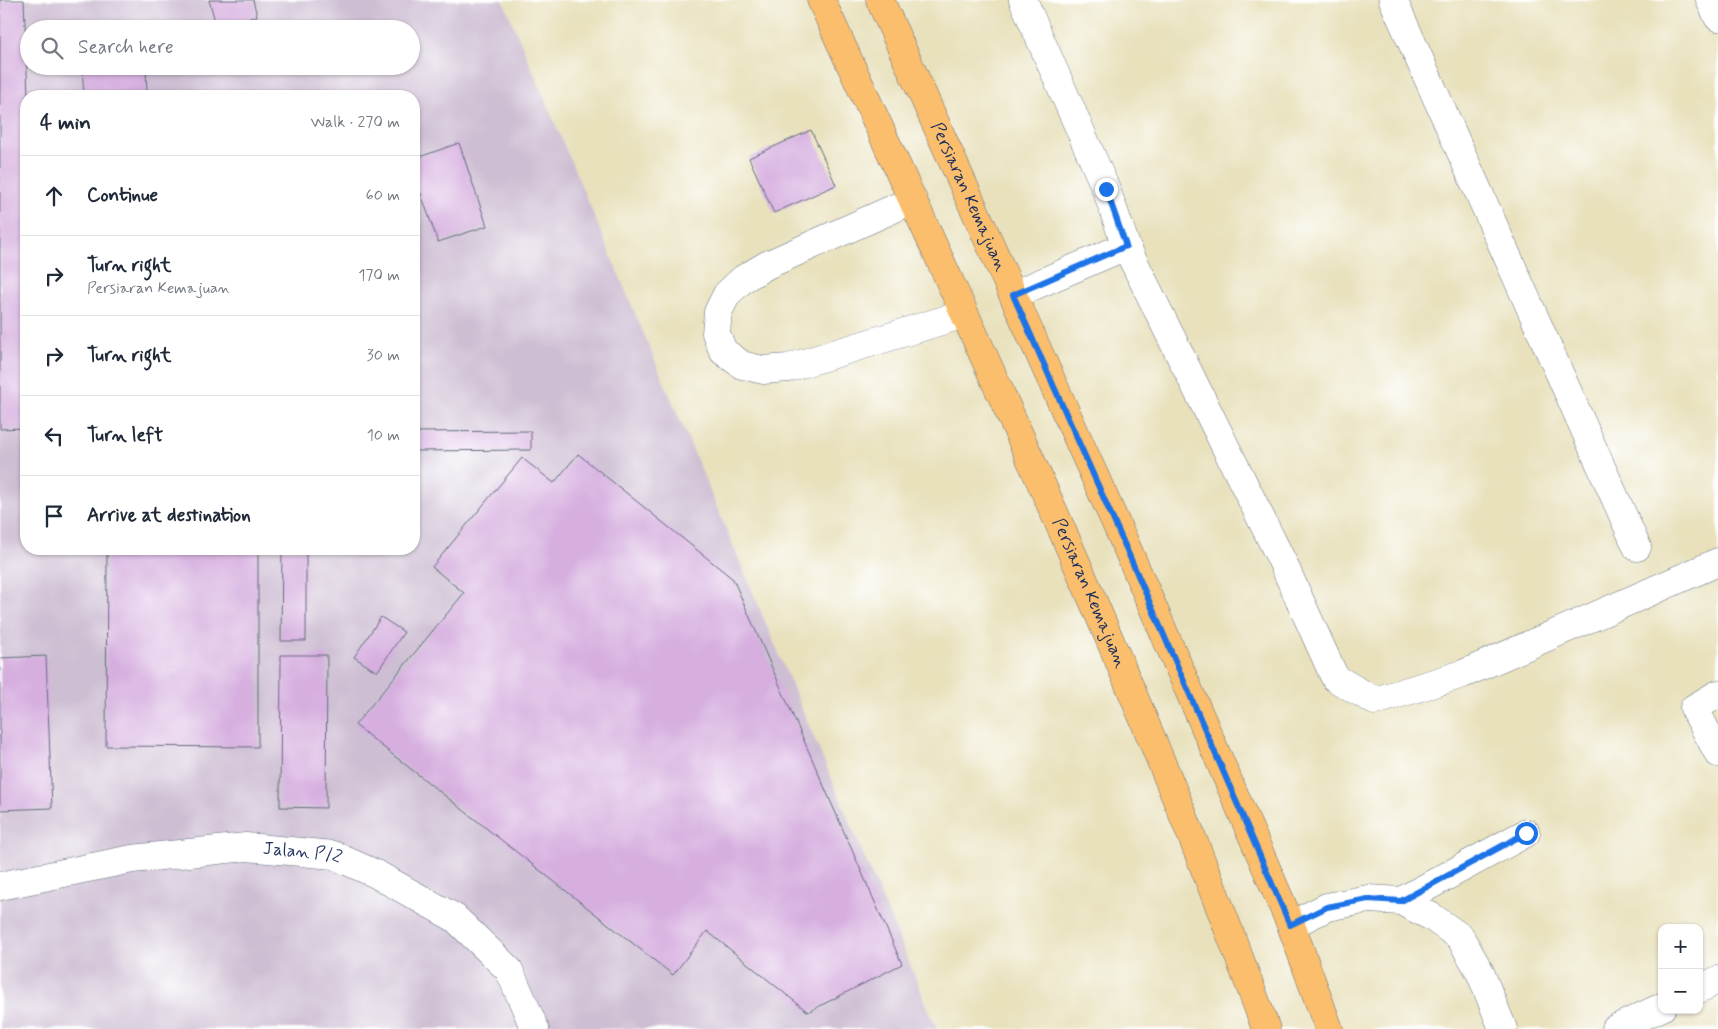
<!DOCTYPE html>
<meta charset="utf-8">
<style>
:root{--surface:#fff;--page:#f6f6f7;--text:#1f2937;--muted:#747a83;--line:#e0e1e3}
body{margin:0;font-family:Mynerve,sans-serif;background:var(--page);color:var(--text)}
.controls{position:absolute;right:15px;bottom:15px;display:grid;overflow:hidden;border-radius:10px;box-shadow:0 1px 4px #0004}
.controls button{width:45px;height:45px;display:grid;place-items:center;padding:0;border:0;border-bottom:1px solid var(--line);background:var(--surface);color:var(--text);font:25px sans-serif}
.stop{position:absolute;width:15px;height:15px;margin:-11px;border:4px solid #1a73e8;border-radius:50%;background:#fff}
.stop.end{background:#1a73e8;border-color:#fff;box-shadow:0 1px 5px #0008}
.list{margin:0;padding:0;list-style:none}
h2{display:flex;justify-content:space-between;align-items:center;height:65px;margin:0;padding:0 20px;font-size:21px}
h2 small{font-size:16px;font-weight:400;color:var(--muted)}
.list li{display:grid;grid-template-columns:32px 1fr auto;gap:15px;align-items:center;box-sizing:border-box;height:80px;padding:0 20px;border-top:1px solid var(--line)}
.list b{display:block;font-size:19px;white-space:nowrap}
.list p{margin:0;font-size:16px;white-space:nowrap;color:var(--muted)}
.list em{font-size:16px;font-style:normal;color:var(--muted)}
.icon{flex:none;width:28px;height:28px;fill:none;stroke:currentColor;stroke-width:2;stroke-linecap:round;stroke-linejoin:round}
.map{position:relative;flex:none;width:1718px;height:1029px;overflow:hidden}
.search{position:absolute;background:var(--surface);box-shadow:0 1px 4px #0004;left:20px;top:20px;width:400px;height:55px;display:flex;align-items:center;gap:12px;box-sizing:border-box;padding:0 18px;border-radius:28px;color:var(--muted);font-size:19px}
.panel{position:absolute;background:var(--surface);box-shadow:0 1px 4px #0004;left:20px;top:90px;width:400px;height:465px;border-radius:20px}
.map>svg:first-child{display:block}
</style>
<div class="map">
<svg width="1718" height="1029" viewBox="0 0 1718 1029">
<rect width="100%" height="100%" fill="#fff"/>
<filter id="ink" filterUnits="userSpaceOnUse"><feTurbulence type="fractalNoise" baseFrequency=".02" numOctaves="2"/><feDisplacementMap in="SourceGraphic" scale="10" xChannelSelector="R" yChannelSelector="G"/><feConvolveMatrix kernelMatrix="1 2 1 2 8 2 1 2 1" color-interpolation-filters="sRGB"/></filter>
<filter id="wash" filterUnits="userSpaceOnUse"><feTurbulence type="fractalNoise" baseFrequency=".0096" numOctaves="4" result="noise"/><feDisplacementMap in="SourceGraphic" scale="20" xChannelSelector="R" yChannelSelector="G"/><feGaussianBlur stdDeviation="1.12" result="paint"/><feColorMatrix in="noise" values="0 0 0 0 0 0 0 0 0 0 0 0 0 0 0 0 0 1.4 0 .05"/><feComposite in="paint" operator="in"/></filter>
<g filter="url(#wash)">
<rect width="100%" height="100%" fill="#e8e1bc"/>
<path fill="#cdbed3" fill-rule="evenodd" d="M 0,0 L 503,0 L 937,1029 L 0,1029 ZM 29,29 L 411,29 L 411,66 L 29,66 ZM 26,96 L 414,96 L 414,549 L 26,549 Z"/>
<g id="blocks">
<g fill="#d6afdf">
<path d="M 0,0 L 24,0 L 28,96 L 26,96 L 26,428 L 0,429 Z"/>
<path d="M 209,0 L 253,0 L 257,16 L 217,28 Z"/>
<path d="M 112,66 L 146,66 L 147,96 L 84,96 L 82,68 Z"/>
<path d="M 811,130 L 836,185 L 774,213 L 749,158 Z"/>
<path d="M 459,143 L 487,226 L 438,242 L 414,174 L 414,159 Z"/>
<path d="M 531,431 L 531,450 L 414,451 L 414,432 Z"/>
<path d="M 578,454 L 733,579 L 902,964 L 808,1012 L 707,931 L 673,975 L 355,725 L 464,593 L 432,567 L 522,458 L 554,483 Z"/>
<path d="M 107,549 L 258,549 L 258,747 L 106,746 Z"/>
<path d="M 282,549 L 306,549 L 306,641 L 281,641 Z"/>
<path d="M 381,617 L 404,632 L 377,672 L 354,657 Z"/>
<path d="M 281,655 L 327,655 L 326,808 L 280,807 Z"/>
<path d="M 46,656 L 52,808 L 0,810 L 0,658 Z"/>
</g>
</g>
</g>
<g filter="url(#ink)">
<use href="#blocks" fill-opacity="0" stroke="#636d7f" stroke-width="1"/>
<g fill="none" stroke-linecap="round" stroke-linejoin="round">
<g stroke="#636d7f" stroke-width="29">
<g id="minor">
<path d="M 1023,0 L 1106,189 L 1126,246 L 1283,563 L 1335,678 L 1375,701 L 1463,674 L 1718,562"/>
<path d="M 1393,0 L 1637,547"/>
<path d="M 1710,0 L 1718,17"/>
<path d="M 913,200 L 767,265 L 743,279 L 727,294 L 718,312 L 716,333 L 723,351 L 742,365 L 763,370 L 788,368 L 964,314"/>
<path d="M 1013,295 L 1126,246"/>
<path d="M 1718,694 L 1694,708 L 1718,753"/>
<path id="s1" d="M 0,886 L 132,859 L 246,847 L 333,855 L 376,874 L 455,918 L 509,970 L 535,1029"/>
<path d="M 1401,901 L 1526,833"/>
<path d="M 1291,925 L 1327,907 L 1368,899 L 1401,901 L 1432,917 L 1460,937 L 1480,972 L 1503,1029"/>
<path d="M 1699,989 L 1718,980"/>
<path d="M 1615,1029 L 1662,1007"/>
</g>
</g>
<g stroke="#636d7f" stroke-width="29">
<g id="major">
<path id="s2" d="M 821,0 C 976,340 1137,678 1266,1029"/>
<path id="s3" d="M 880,0 L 1127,548 L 1291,925 L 1329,1029"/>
</g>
</g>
<use href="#minor" stroke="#fff" stroke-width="28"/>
<use href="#major" stroke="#fabe6d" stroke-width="28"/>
</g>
</g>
<g fill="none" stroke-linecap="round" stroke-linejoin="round" filter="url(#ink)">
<path stroke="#1a73e8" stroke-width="6" d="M 1106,189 L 1126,246 L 1013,295 L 1126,548 L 1290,925 L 1327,907 L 1368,899 L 1401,901 L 1526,833"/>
</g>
<g text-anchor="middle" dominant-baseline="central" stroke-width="4" stroke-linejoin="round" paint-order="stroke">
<g font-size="18" fill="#1b2f5e" stroke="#fff">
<text stroke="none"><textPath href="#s3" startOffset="216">Persiaran Kemajuan</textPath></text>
<text stroke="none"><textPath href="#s2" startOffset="651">Persiaran Kemajuan</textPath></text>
<text stroke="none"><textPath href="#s1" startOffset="306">Jalan P/2</textPath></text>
</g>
</g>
</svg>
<div class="controls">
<button>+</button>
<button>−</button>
</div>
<div class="stop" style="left:1526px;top:833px"></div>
<div class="stop end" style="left:1106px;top:189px"></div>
<div class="search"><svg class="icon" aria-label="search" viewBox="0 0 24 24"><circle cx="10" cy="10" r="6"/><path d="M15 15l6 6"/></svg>Search here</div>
<section class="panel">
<h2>4 min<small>Walk · 270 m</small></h2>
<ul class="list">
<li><svg class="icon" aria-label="ahead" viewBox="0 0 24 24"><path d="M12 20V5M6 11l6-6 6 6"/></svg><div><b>Continue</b></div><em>60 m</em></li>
<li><svg class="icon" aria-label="right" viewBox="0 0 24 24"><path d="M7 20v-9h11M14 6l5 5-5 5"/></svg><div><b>Turn right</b><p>Persiaran Kemajuan</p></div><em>170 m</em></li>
<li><svg class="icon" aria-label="right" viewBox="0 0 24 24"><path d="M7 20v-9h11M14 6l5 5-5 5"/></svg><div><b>Turn right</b></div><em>30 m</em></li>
<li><svg class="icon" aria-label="left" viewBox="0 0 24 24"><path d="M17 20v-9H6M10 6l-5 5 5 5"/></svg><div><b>Turn left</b></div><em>10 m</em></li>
<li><svg class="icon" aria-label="arrive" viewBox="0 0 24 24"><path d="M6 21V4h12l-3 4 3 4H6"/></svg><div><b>Arrive at destination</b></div></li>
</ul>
</section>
</div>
